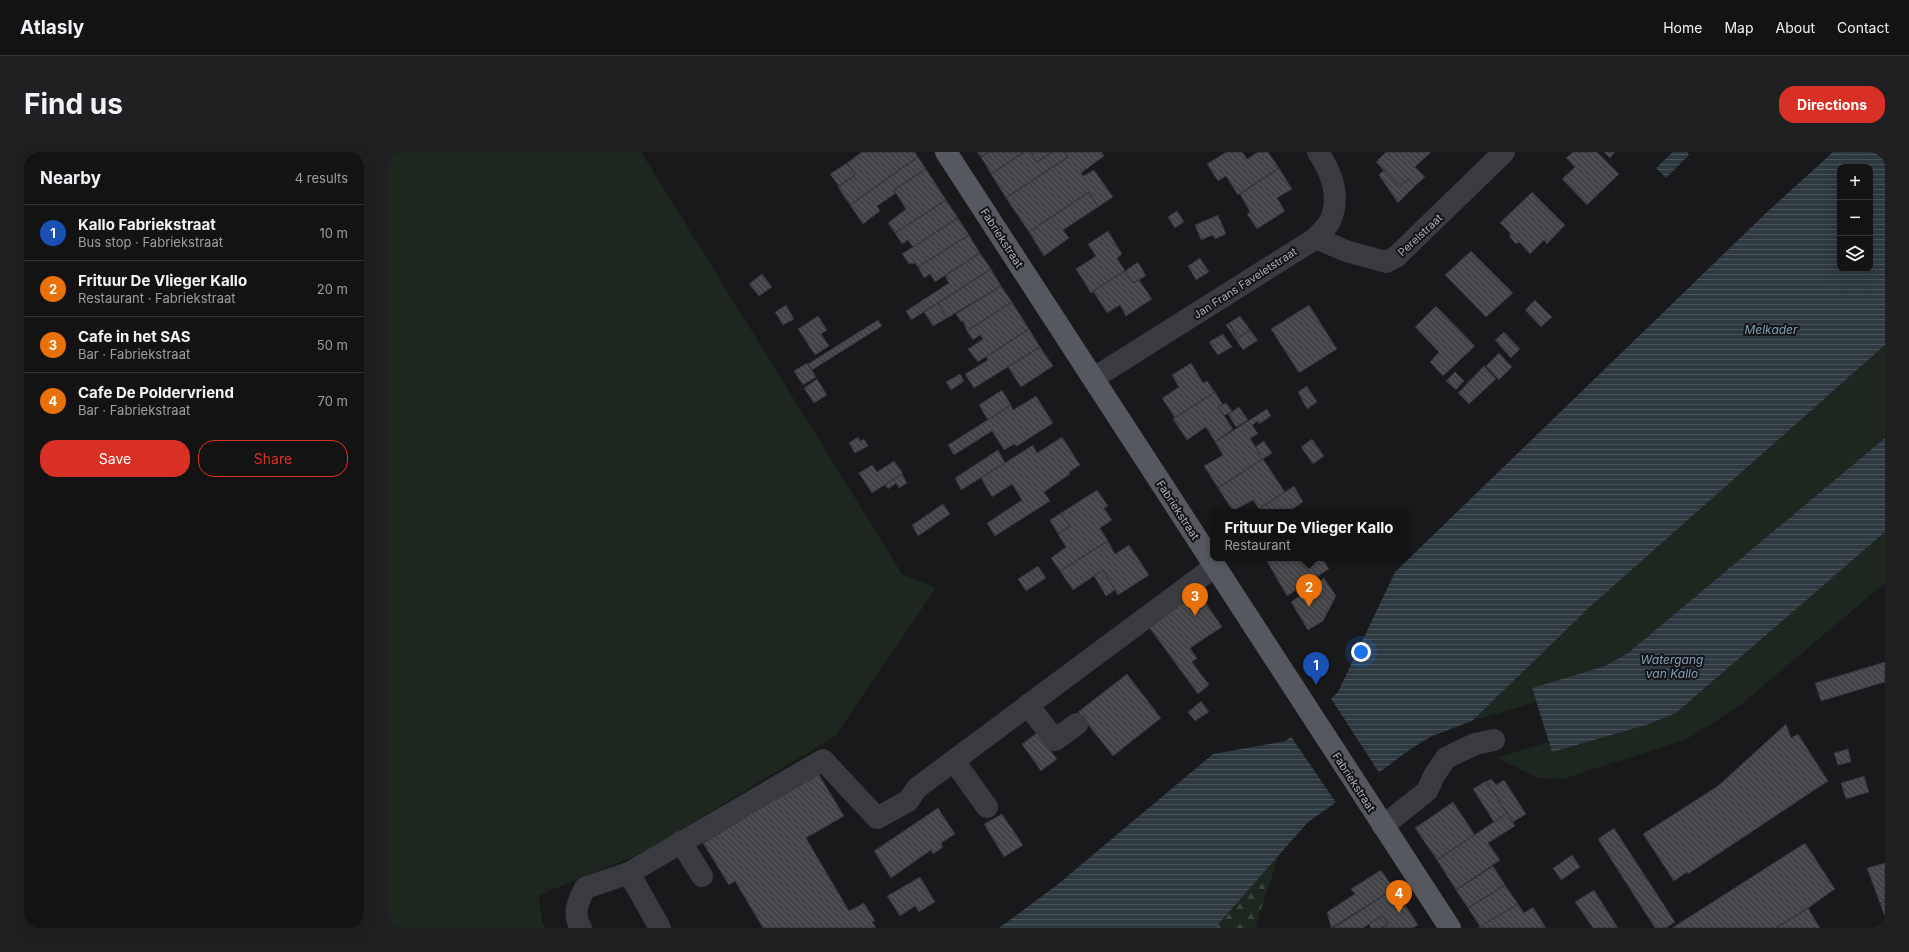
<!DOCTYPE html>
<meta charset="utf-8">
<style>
:root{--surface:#131314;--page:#202022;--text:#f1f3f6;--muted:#9d9ea0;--line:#323234;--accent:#d93025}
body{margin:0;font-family:Inter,sans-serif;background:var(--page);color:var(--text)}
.controls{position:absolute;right:12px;top:12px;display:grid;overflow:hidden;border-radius:8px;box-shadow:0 4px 16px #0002}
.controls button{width:36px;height:36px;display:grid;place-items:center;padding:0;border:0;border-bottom:1px solid var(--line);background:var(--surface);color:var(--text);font:20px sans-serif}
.you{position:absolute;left:973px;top:500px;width:14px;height:14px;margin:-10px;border:3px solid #fff;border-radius:50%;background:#1a73e8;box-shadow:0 0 0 6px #1a73e833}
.badge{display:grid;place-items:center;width:26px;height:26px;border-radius:50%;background:var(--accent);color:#fff;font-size:13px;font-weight:700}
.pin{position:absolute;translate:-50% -33px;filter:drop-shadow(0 1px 2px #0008)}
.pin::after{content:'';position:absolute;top:21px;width:14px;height:12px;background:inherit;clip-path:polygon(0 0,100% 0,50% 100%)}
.popup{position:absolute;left:822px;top:357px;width:198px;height:52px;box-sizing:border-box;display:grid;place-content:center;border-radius:8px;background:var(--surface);filter:drop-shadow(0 1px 3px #0005);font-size:13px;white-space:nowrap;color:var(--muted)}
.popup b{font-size:15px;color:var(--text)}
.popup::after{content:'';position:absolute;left:50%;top:100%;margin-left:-8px;border:8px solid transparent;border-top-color:var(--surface)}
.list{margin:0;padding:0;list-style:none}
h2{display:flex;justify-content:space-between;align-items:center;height:52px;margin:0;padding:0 16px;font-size:17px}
h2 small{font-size:13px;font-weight:400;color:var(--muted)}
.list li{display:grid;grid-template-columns:26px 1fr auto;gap:12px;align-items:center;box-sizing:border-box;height:56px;padding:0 16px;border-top:1px solid var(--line)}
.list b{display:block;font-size:15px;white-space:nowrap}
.list p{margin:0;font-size:13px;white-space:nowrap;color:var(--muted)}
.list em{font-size:13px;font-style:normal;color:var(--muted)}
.actions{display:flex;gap:8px;padding:12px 16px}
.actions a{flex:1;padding:9px 0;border:1px solid var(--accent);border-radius:16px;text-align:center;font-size:14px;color:var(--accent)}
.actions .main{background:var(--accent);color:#fff}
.icon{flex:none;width:22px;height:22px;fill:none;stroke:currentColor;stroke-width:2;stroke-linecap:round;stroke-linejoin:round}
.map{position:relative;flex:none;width:1497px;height:776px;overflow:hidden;border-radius:16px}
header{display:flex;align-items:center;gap:24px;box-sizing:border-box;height:56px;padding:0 20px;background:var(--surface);border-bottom:1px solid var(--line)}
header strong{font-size:19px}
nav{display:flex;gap:22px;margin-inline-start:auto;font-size:14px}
.intro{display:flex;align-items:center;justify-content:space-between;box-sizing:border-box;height:96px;padding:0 24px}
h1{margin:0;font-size:28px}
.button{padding:10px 18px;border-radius:16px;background:var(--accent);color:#fff;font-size:14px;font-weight:700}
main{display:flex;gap:24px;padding:0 24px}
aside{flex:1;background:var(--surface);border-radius:16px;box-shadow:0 4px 16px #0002}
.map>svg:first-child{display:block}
</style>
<header>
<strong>Atlasly</strong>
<nav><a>Home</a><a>Map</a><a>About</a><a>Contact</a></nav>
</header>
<div class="intro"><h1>Find us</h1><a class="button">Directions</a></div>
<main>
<aside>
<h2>Nearby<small>4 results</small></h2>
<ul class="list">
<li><span class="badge" style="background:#1a4fb4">1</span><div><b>Kallo Fabriekstraat</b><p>Bus stop · Fabriekstraat</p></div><em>10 m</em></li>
<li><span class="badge" style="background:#e8710a">2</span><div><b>Frituur De Vlieger Kallo</b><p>Restaurant · Fabriekstraat</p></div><em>20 m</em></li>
<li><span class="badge" style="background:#e8710a">3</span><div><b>Cafe in het SAS</b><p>Bar · Fabriekstraat</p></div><em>50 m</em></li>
<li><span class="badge" style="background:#e8710a">4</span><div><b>Cafe De Poldervriend</b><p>Bar · Fabriekstraat</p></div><em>70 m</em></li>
</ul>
<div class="actions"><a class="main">Save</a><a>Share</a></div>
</aside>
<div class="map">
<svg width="1497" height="776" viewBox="0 0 1497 776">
<defs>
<pattern id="forest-firs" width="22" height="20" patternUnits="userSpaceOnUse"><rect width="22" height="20" fill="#1e271f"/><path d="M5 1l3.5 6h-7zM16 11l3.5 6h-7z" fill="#3c443e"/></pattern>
<pattern id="water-rules" width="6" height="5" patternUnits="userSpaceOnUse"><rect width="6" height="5" fill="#2e3940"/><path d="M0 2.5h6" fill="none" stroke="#4a535a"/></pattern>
<pattern id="building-back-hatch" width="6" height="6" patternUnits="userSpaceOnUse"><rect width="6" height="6" fill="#434448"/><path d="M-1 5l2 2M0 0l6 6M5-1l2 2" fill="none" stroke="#5b5c60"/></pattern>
</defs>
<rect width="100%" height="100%" fill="#19191b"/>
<g fill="#1e271f">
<path d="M 0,0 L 253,0 L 514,422 L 548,436 L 447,584 L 257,700 L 151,743 L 154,769 L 158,776 L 0,776 Z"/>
<path d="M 1497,193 L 1497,286 L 1240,501 L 1217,514 L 1144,536 L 1148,550 L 1084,569 L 1204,453 Z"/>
<path d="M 1497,380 L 1497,431 L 1351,554 L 1299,587 L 1175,627 L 1151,626 L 1108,606 L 1160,590 L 1164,600 L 1288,561 Z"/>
</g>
<path fill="url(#forest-firs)" d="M 890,704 L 867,776 L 827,776 Z"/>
<g fill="url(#water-rules)" fill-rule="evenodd">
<path d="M 1285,0 L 1299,0 L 1301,3 L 1278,26 L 1268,16 Z"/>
<path d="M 1445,0 L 1497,0 L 1497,193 L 1204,453 L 1084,569 L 1044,584 L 1021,598 L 1000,614 L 920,670 L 827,776 L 611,776 L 669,733 L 825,602 L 898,589 L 950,540 L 1007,420 L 1378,61 ZM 1452,15 L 1482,15 L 1482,117 L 1452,117 Z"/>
<path d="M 1497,286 L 1497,380 L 1288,561 L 1258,573 L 1164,600 L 1144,536 L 1217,514 L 1240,501 Z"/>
</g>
<path fill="#19191b" d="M 942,545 L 992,622 L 949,652 L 902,583 Z"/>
<g fill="url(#building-back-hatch)" stroke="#333337">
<path d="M 474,0 L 527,0 L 530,5 L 462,53 L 450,35 L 467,23 L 459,11 Z"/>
<path d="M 589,0 L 601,0 L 593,5 Z"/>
<path d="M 601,0 L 636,0 L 603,22 L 593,5 Z"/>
<path d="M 636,0 L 643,0 L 649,10 L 664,0 L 677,0 L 680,5 L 618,46 L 603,22 Z"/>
<path d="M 643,0 L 664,0 L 649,10 Z"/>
<path d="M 677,0 L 714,0 L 716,4 L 693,21 L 695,24 L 706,18 L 725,45 L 710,55 L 701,40 L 641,80 L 618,46 L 680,5 Z"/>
<path d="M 838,0 L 854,0 L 859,7 L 870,0 L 880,0 L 891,16 L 850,43 L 838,24 L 830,29 L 819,12 Z"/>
<path d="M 998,0 L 1043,0 L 1027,15 L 1037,25 L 1027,34 L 1020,27 L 1012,35 L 988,10 Z"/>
<path d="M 1185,0 L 1209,0 L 1231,22 L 1199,53 L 1174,27 L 1187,15 L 1178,6 Z"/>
<path d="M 1216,0 L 1227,0 L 1222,6 Z"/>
<path d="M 530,5 L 538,17 L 506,38 L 508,41 L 489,54 L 492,59 L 475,72 L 462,53 Z"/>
<path d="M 459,11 L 467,23 L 451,34 L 442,22 Z"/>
<path d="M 891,16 L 904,37 L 889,46 L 897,59 L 869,77 L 859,62 L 862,60 L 852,42 Z"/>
<path d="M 538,17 L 558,48 L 507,81 L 500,71 L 518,57 L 506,38 Z"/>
<path d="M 996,18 L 1012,35 L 1020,27 L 1027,34 L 1010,51 L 991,23 Z"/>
<path d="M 701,40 L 710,55 L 675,78 L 681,86 L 656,104 L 641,80 Z"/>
<path d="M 1144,40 L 1177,73 L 1159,92 L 1156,88 L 1142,102 L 1131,90 L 1128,92 L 1122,85 L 1122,81 L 1112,71 Z"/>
<path d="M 558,48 L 570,66 L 525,95 L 520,88 L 514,92 L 507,81 Z"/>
<path d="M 789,59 L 796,70 L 787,76 L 780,65 Z"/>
<path d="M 830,63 L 838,82 L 827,87 L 825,83 L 813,88 L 807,73 Z"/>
<path d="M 570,66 L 581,83 L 530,115 L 527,111 L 521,112 L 514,102 Z"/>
<path d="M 720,79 L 734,102 L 729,106 L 737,119 L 703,141 L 688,117 L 708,104 L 700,92 Z"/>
<path d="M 581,83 L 592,101 L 547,130 L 542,122 L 536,126 L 530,115 Z"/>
<path d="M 1083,99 L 1125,141 L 1098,165 L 1057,123 Z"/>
<path d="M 592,101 L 603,117 L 523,168 L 518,159 L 561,131 L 557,124 Z"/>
<path d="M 812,106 L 821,120 L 808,128 L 800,114 Z"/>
<path d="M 750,110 L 758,124 L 745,131 L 737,119 Z"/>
<path d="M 603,117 L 613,134 L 559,166 L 550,151 Z"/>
<path d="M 737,119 L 745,131 L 751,128 L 764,147 L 738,164 L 732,153 L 719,161 L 705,139 Z"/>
<path d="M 374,122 L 384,135 L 371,144 L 361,132 Z"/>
<path d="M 613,134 L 624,150 L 579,179 L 575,169 L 573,170 L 568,162 Z"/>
<path d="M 1147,148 L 1164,165 L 1153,175 L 1137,158 Z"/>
<path d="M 624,150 L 641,177 L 590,210 L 580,197 L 595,187 L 592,183 L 585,188 L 579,179 Z"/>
<path d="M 550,151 L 559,166 L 545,174 L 536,160 Z"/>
<path d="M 398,153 L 406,167 L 395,173 L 387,160 Z"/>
<path d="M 921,153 L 949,197 L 911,221 L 883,177 Z"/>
<path d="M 1048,154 L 1087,194 L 1055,224 L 1042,210 L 1051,200 L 1027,175 Z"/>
<path d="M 430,164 L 439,178 L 433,182 L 441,194 L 427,203 L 410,177 Z"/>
<path d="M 852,164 L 862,178 L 850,186 L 841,171 Z"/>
<path d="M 490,168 L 494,174 L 424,218 L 420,212 Z"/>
<path d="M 840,171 L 850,186 L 862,178 L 870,188 L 855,198 L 838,173 Z"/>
<path d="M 641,177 L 652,195 L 586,236 L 577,222 L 600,208 L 598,205 Z"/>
<path d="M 1116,180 L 1132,197 L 1123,206 L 1107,188 Z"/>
<path d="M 835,182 L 844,195 L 830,203 L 821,190 Z"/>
<path d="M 652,195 L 665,214 L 633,235 L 620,215 Z"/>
<path d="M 1111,201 L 1124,215 L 1111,228 L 1098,214 Z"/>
<path d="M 419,211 L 428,225 L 415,233 L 406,219 Z"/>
<path d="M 803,211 L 815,231 L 819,229 L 827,240 L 787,266 L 774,246 L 791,235 L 784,223 Z"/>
<path d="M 1096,214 L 1108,227 L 1081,252 L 1070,241 Z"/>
<path d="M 1067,220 L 1076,229 L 1068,238 L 1058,229 Z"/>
<path d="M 572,222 L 576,229 L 563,238 L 558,230 Z"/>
<path d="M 429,227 L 439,243 L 426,251 L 416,236 Z"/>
<path d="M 919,234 L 929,250 L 919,257 L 910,240 Z"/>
<path d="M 614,238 L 623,253 L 600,268 L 591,253 Z"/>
<path d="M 827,240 L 835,253 L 830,255 L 845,277 L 827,290 L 818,275 L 799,288 L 785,267 Z"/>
<path d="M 648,244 L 665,271 L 629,294 L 626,292 L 616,298 L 604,279 L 566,303 L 560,293 L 623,253 L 625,258 Z"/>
<path d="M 838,251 L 844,259 L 836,264 L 830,255 Z"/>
<path d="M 851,255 L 860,268 L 848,275 L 840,262 Z"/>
<path d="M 879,257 L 883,264 L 871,272 L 870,269 L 864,273 L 870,282 L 862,286 L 875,307 L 830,336 L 816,314 L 835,303 L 827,290 Z"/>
<path d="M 470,285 L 472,289 L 476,287 L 480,294 L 467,301 L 461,291 Z"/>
<path d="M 674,285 L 692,313 L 681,320 L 682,322 L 656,340 L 662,349 L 607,384 L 599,371 L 634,348 L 624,332 L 604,345 L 593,326 L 645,293 L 649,301 Z"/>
<path d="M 924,287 L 936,304 L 925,312 L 913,295 Z"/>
<path d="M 876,289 L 884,301 L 875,307 L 867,295 Z"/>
<path d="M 610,298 L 617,311 L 573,338 L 567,326 Z"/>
<path d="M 875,307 L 897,340 L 871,357 L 865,348 L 845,359 L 830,336 Z"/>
<path d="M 506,309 L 515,321 L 484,341 L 471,321 L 484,313 L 489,320 Z"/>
<path d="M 514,322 L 519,331 L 511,336 L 508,331 L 500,337 L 497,333 Z"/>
<path d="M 906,334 L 915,350 L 903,358 L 905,360 L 873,360 L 871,357 Z"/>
<path d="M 709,338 L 720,354 L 716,356 L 724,368 L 712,376 L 720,389 L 672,419 L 663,406 L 678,395 L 670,382 L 682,374 L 673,361 Z"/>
<path d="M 555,352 L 562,362 L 530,384 L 524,373 Z"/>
<path d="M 673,361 L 682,374 L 670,382 L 662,368 Z"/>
<path d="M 720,389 L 727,402 L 741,393 L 761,423 L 730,443 L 715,418 L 685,438 L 672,419 Z"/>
<path d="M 877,406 L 934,406 L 941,417 L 899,444 Z"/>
<path d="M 650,414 L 658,426 L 638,439 L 630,427 Z"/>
<path d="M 715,418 L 727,438 L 718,444 L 706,424 Z"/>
<path d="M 936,426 L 948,444 L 935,469 L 920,478 L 903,450 Z"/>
<path d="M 809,438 L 834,475 L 802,496 L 809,506 L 804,510 L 821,533 L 810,542 L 758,471 Z"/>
<path d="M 1497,510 L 1497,530 L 1433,549 L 1427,531 Z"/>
<path d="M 739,522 L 773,566 L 725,604 L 690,560 Z"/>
<path d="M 813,549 L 821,560 L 807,569 L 800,560 Z"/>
<path d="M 1398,572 L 1403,586 L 1410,582 L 1440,629 L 1300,722 L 1299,720 L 1286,729 L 1255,682 L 1330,634 Z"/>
<path d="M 649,581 L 669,607 L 653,619 L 634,592 Z"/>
<path d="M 1460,597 L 1463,610 L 1450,613 L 1446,601 Z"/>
<path d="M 430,621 L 456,664 L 418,686 L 461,759 L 476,751 L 487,769 L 484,770 L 488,776 L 375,776 L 347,729 L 341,733 L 315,691 Z"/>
<path d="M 1476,624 L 1481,640 L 1458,647 L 1453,631 Z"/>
<path d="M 1103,627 L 1108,633 L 1116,628 L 1138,662 L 1125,670 L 1098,630 Z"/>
<path d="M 1098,629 L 1119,661 L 1106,670 L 1085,637 Z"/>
<path d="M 1065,650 L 1087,683 L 1049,708 L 1027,676 Z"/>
<path d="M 550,656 L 567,682 L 553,691 L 555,695 L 545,702 L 543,698 L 503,726 L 486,699 Z"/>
<path d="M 1119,661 L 1127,674 L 1100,691 L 1112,708 L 1068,738 L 1049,708 Z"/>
<path d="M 614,662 L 635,693 L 616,705 L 596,672 Z"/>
<path d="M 1226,676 L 1287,770 L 1278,776 L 1267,776 L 1210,687 Z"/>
<path d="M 1417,691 L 1447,737 L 1420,756 L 1388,776 L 1284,776 Z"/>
<path d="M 1184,703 L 1192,715 L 1173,728 L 1165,716 Z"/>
<path d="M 1497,711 L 1497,750 L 1492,751 L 1479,716 Z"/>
<path d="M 1105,714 L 1117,733 L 1080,756 L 1068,738 Z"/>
<path d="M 993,718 L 1006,737 L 943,776 L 939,760 L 967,742 L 963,737 Z"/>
<path d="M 532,725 L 547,750 L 531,760 L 527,754 L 512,764 L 499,744 Z"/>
<path d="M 1117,733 L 1130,752 L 1093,776 L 1080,756 Z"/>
<path d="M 1006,737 L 1030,773 L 1025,776 L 993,776 L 1000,772 L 994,764 L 975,776 L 945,776 Z"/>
<path d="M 1206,738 L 1230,776 L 1205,776 L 1187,750 Z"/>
<path d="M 1497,750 L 1497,765 L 1492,751 Z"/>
<path d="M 1130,752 L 1136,761 L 1145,755 L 1158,776 L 1090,776 Z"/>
<path d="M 1420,756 L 1432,776 L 1388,776 Z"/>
<path d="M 994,764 L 1000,772 L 993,776 L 983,776 L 981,772 Z"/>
</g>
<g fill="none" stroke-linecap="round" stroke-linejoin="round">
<g stroke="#3a3b40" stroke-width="22">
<path d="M 928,86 L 958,99 L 998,110 L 1008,105 L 1116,0"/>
<path d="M 706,226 L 928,86 C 932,81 939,75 942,69 C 953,45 944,21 930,0"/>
<path d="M 640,553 L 667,588 L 689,572"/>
<path d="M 566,609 L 599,655"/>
<path d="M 995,674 L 1039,639 L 1047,622 L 1058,606 L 1087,592 L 1106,588"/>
<path d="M 293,690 L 314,724"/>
<path d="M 241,721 L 272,776"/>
<path d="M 193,776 C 184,763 190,749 197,736 L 241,721 L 435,608 L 489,666 L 520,649 L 529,636 L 826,415"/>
</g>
<path stroke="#56585f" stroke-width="22" d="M 558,0 L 1062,776"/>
</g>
<g text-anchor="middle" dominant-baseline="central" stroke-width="4" stroke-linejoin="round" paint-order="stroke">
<g font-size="11" fill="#abb0bb" stroke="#141416">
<text transform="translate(1032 83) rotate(-43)">Perelstraat</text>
<text transform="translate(614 86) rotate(57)">Fabriekstraat</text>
<text transform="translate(857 131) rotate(-33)">Jan Frans Faveletstraat</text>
<text transform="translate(790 358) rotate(57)">Fabriekstraat</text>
<text transform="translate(966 630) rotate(57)">Fabriekstraat</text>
</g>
<g font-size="12" font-style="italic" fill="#81a0b7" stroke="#141416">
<text x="1383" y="177">Melkader</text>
<text x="1284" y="507">Watergang<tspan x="1284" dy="14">van Kallo</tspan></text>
</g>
</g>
</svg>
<div class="controls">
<button>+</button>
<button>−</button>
<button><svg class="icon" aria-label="layers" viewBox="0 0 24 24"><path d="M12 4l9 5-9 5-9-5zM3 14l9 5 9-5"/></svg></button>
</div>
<div class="you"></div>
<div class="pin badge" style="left:928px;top:533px;background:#1a4fb4">1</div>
<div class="pin badge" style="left:921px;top:455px;background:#e8710a">2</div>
<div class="popup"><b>Frituur De Vlieger Kallo</b>Restaurant</div>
<div class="pin badge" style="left:807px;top:464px;background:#e8710a">3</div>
<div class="pin badge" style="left:1011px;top:761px;background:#e8710a">4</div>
</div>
</main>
